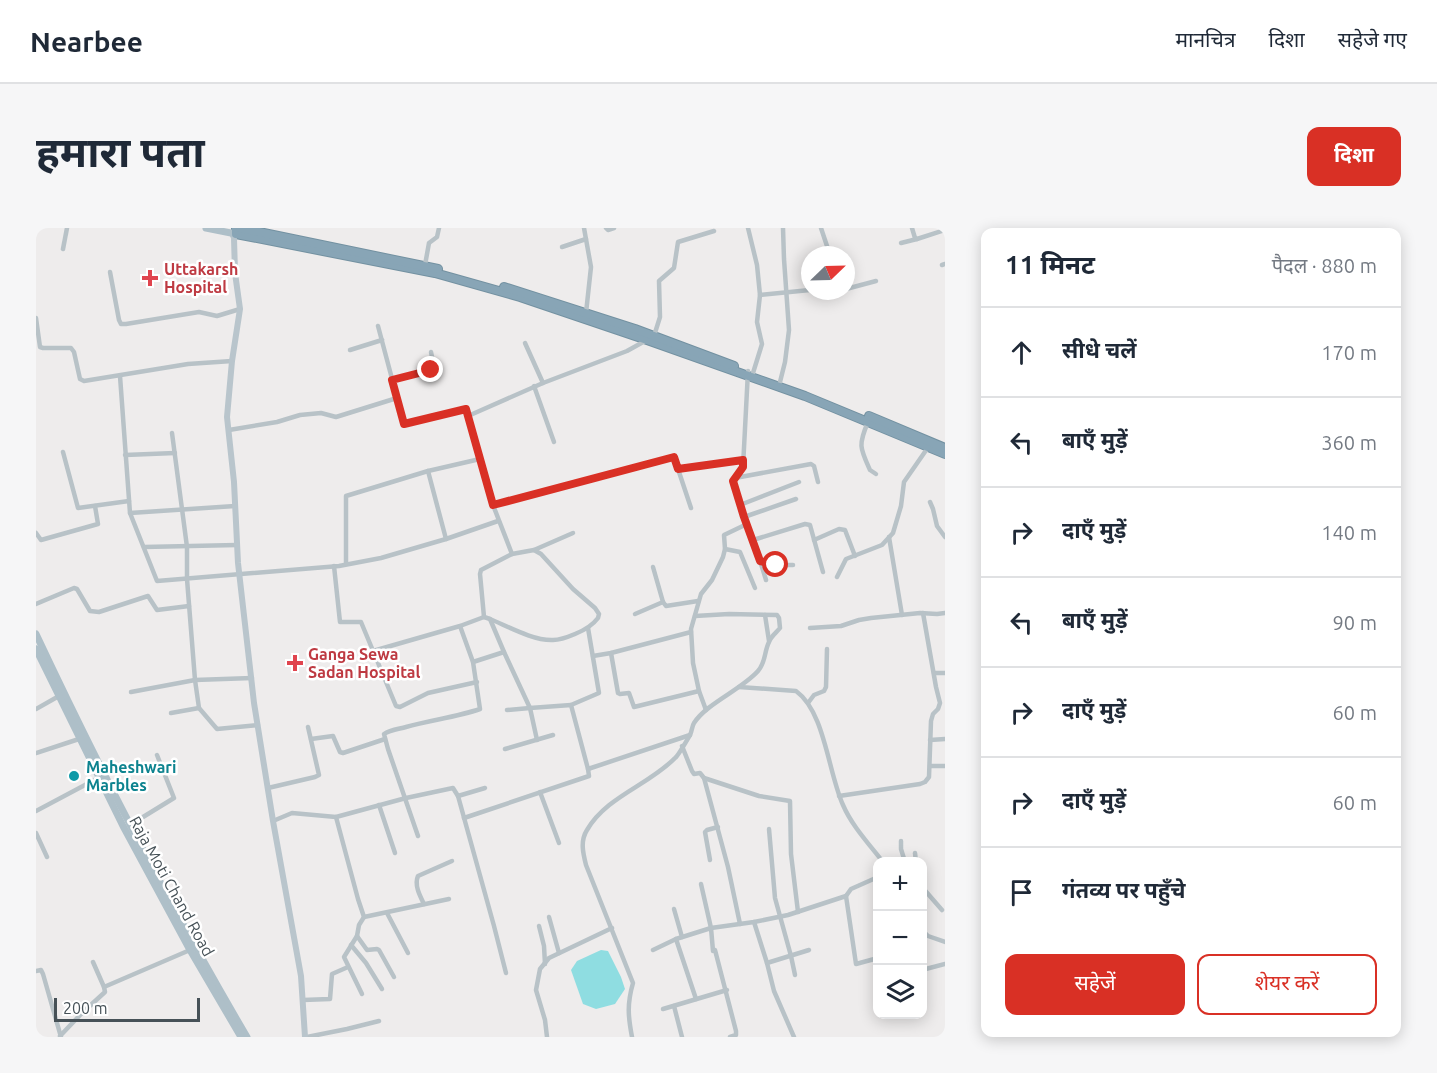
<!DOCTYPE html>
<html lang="hi">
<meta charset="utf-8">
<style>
:root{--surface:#fff;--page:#f6f6f7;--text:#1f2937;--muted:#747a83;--line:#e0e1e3;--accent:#d93025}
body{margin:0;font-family:Ubuntu,"Noto Sans Devanagari",sans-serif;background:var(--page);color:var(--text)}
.controls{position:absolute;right:18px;bottom:18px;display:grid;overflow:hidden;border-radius:12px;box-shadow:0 3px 15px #0003}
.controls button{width:54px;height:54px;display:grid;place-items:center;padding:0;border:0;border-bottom:2px solid var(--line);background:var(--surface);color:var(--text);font:30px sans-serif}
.compass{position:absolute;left:765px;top:18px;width:54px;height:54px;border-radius:50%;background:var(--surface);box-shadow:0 3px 15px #0003;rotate:67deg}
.scale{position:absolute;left:18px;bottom:15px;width:146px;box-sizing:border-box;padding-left:6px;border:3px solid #465157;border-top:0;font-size:16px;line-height:21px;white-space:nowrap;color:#465157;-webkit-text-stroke:4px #fff;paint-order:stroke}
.stop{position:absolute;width:18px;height:18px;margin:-14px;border:4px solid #d93025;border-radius:50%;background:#fff}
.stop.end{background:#d93025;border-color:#fff;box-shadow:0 2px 6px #0008}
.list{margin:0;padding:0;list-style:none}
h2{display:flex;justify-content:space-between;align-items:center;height:78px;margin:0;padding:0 24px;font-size:26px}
h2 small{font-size:20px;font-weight:400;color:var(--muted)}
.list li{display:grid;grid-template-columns:39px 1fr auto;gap:18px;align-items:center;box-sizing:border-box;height:90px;padding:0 24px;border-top:2px solid var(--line)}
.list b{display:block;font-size:22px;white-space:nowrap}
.list em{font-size:20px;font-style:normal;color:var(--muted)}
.actions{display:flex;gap:12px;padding:18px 24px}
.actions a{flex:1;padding:14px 0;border:2px solid var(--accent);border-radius:12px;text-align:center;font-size:21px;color:var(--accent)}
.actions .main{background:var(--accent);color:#fff}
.icon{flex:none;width:33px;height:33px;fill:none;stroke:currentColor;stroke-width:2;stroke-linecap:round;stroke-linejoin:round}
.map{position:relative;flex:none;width:909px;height:809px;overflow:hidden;border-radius:12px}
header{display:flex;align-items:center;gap:36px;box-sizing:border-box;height:84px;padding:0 30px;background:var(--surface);border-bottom:2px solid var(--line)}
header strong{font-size:28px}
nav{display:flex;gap:33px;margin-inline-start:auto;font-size:21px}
.intro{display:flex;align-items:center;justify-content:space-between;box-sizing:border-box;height:144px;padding:0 36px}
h1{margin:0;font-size:42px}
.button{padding:15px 27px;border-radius:12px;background:var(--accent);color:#fff;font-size:21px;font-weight:700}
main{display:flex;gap:36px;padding:0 36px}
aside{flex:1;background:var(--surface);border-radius:12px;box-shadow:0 3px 15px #0003}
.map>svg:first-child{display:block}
</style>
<header>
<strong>Nearbee</strong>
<nav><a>मानचित्र</a><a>दिशा</a><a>सहेजे गए</a></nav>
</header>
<div class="intro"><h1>हमारा पता</h1><a class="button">दिशा</a></div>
<main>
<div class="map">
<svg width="909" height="809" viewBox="0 0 909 809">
<rect width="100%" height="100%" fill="#eeecec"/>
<path fill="#8fdde1" d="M 565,722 L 572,723 L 585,749 L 589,761 L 579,776 L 560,781 L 547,776 L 535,742 L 541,733 Z"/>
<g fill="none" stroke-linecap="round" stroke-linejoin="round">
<g stroke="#7391a1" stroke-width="10">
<g id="highway">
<path d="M 200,0 L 200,6 L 399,45 L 484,69 L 611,112 L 769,168 L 909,226"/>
<path d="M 204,0 L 402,41"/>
<path d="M 468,59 L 599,101 L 698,138"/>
<path d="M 833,188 L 909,220"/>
</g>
</g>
<g stroke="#b8c2c7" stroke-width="4.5">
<path d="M 548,0 L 555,39 L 550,85"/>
<path d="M 570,0 L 572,2 L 578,0"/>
<path d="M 712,0 L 721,37 L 724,67 L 721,94 L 726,116 L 717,145"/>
<path d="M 785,0 L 794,27"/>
<path d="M 876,0 L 879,10 L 881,11 L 909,2"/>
<path d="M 865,15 L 881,11"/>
<path d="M 526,19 L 550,11"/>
<path d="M 27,21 L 31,0"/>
<path d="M 389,37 L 393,15 L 401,9 L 403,0"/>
<path d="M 906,37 L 909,36"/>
<path d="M 74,44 L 83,92 L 85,96 L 90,96 L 163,84 L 181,88 L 204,81"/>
<path d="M 810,61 L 840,53"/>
<path d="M 724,67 L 774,62"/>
<path d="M 0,90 L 4,119 L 7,120 L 35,120 L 38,124 L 44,151 L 48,153 L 152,136 L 196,133"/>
<path d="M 342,98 L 368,196 L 430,181 L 457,277 L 476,326 L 445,342 L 444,346 L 448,389 L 454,391 L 468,424 L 494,480 L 535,477 L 552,541 L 654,507"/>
<path d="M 489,115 L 507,155"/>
<path d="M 314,122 L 346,112"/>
<path d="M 712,143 L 707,239 L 697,253 C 707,286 720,318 730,352"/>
<path d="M 84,148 L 94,285 L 121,353 L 303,338 L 345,330 L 410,311 L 462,293"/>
<path d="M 356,152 L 395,142 L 398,139 L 395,124"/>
<path d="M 744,154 L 749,134 L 753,102 L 748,31 L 747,0"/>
<path d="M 498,158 L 518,214"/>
<path d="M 432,188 L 507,155 L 591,123 L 618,108 L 624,89 L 623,53 L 638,40 L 642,14 L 678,3"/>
<path d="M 832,194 C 822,217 824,220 834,242 L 840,246"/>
<path d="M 193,202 L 241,194 L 264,187 L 285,185 L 300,189 L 361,170"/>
<path d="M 136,205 L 151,319 L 151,351 L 159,452 L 163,480 L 181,501 L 222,497"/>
<path d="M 27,224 L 42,280 L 93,273"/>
<path d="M 89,227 L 139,225"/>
<path d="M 642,241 L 655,280"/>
<path d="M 392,243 L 410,311"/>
<path d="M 699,250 L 775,236 L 778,238 L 782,254"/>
<path d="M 894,274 L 897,281 L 901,298 L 909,309"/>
<path d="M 457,277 L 638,229 L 642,241 L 707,232"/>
<path d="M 704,277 L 763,254"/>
<path d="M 94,285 L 199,278"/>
<path d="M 708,289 L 760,271"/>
<path d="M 0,305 L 5,312 L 62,296 L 59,278"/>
<path d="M 853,309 L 866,387"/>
<path d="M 717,312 L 769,296 L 774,297 L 787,344"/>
<path d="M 778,312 L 803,301 L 809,302 L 819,328"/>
<path d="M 108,319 L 201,317"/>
<path d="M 689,321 L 704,324 L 719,360"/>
<path d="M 498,322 L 537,305"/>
<path d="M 725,333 L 740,337 L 757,337"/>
<path d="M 310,336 L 310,268 L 392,243 L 444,231"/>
<path d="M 298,338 L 304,394 L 325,394 L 360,478 L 364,479 L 392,465 L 441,454"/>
<path d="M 617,339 L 627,374 L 630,378 L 662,373"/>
<path d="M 801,349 L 810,331 L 846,317 L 857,305 L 865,278 L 868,254 L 893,218"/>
<path d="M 0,376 L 38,360 L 41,361 L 54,383 L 63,384 L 112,368 L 121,382 L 153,378"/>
<path d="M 599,386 L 627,374"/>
<path d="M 729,387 L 733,413"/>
<path d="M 454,391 C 471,398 498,413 517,412 C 525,412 532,409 539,406 C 549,402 556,398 562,390 L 563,386 L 559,380 L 537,361 L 505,326 L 498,322 L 476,326"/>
<path d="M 774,400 L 805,398 L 823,392 L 835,390 L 884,385 L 901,386 L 909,385"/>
<path d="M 337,423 L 424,398 L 448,389"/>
<path d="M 575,425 L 582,465 L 584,466 L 593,465 L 598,479 L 663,463"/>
<path d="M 557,428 L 575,425 L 655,404"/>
<path d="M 437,434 L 468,424"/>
<path d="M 898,445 L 909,445"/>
<path d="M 703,459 L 760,463 C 789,484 792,544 807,577 C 816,598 833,616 847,634"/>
<path d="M 95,464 L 159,452 L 216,450"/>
<path d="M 772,475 L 778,467 L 788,463 L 790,459 L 791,421"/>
<path d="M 535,477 L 563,465 L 552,400"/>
<path d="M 0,481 L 23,468"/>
<path d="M 471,482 L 494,480 L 501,512"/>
<path d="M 670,482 L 663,463 L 657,435 L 655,401 L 665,366 L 676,352 L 687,329 L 689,321 L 688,307 L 711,296"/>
<path d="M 135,485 L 163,480"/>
<path d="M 275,511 L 297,508 L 304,524 L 307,525 L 349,511"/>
<path d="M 894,512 L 909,511"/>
<path d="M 646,518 L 656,543 L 658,546 L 664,545 L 668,550 L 692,639 L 704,696"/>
<path d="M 469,521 L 517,507"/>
<path d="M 0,525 L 43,511"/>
<path d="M 894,538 L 909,538"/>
<path d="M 668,550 L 723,568 L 754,573 L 755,626 L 762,684"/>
<path d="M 232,560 L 279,549 L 283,547 L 272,499"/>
<path d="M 504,564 L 523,615"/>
<path d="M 422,568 L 449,560"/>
<path d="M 803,568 L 884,556 L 889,554 L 893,549 L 895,493 L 897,486 L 902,481 L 904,475 L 900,459 L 887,385"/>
<path d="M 343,577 L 359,625"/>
<path d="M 0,583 L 64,549"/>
<path d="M 300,589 L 322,671 L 328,689 L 323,697 L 321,708 L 308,729 L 326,766"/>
<path d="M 428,590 L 553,548 L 552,541"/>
<path d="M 237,593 L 256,585 L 300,589 L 370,570 L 417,560 L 422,568 L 458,698 L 470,745"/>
<path d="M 94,597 L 138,570 L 121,527"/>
<path d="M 733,601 L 739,670 L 755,728 L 759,747"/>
<path d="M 0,605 L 11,629"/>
<path d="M 382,608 L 352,521 L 348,506 C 354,502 363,501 370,499 C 395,492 421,489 444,481 L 437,434 L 424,398"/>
<path d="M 865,613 L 865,621 L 869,634"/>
<path d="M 879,625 L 880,634"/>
<path d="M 674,632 L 669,604 L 671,602 L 682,599"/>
<path d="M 665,656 L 675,700 L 677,723"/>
<path d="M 886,659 L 906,682"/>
<path d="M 810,668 L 815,661 L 842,649"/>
<path d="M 388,676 C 384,668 378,657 382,648 L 416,633"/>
<path d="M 638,681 L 646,709"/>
<path d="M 351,685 L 372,725"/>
<path d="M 328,689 L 413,671"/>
<path d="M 513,689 L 523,725"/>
<path d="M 718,694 L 731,735 L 738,763 L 758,809"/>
<path d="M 503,698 L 508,718 L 509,736"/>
<path d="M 886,702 L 892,708 L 909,714"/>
<path d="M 321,708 L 331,722 L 341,721 L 343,722 L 358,749"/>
<path d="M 640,711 L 660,771"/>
<path d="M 315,717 L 330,735 L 346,761"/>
<path d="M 617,722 L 640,711 L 675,700 L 718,694 L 752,687 L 810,668 L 820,736 L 842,730"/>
<path d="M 679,722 L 700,803 L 700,807 L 694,809"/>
<path d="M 731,735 L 773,722"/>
<path d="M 886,742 L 909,736"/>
<path d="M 0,743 L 5,742 L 7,746 L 25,809"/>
<path d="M 68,759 L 154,722"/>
<path d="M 267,772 L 294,771 L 296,746 L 312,739"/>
<path d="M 638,778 L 646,809"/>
<path d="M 627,781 L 691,762"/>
<path d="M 24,808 L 45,786 L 69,764 L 68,759 L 57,734"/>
<path d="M 271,809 L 311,801 L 343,793"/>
<path d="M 511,809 L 509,792 L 500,762 L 504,741 L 513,730 L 576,700"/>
<path d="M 596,809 C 592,788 591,776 597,755 L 550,637 C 547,625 544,613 551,602 C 571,568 613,557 639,530 C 642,528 651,512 654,507 C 656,503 656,498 658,495 C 671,475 705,462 722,443 C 730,434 728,424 733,414 C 735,408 741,404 744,400 L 743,390 L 741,387 L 693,386 L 659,388"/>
</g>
<path stroke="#b9c5cc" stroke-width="6" d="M 196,5 L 198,10 L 199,45 L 204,81 L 196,133 L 191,189 L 198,254 L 202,335 L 218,475 L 237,593 L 265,748 L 269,809"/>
<g stroke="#aebfc8" stroke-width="7">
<path d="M 170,0 L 200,6"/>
<path d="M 0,406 C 65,544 134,678 211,809"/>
<path d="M 0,421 L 87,598 L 154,722 L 205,809"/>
</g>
<use href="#highway" stroke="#88a5b6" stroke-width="8"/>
</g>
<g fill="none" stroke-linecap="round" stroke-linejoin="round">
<path stroke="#d93025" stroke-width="8" d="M 395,142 L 356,152 L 368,196 L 430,181 L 457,277 L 638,229 L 642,241 L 707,232 L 707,239 L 697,253 L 708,289 L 724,333 L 740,337"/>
</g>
<g fill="#e0444e" stroke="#fff" stroke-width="2">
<path d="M111 41h6v6h6v6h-6v6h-6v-6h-6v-6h6z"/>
<path d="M256 426h6v6h6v6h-6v6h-6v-6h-6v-6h6z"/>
</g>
<circle fill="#0f9aa8" stroke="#fff" stroke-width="2" cx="38" cy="548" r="6"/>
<g text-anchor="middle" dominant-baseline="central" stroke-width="5" stroke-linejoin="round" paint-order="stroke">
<g font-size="16" font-weight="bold" fill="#be3a42" stroke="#fff" text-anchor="start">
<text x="128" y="41">Uttakarsh<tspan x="128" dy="18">Hospital</tspan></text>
<text x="272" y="426">Ganga Sewa<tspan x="272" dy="18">Sadan Hospital</tspan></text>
</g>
<g font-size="16" font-weight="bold" fill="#0d838f" stroke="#fff" text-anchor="start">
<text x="50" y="539">Maheshwari<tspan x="50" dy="18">Marbles</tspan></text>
</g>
<g font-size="16" fill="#465157" stroke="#fff">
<text transform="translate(136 658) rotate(61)">Raja Moti Chand Road</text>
</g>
</g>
</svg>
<div class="controls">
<button>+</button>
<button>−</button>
<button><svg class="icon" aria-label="layers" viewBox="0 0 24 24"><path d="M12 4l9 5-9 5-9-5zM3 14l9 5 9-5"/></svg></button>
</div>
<svg class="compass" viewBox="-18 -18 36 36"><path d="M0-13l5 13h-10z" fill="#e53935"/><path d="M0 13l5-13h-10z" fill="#747a83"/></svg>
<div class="scale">200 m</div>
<div class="stop" style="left:740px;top:337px"></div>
<div class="stop end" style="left:395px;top:142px"></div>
</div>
<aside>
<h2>11 मिनट<small>पैदल · 880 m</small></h2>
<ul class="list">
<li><svg class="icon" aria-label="ahead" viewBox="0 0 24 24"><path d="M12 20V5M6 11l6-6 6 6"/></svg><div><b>सीधे चलें</b></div><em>170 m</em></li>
<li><svg class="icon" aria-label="left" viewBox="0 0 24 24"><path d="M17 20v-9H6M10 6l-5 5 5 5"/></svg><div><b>बाएँ मुड़ें</b></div><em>360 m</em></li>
<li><svg class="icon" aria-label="right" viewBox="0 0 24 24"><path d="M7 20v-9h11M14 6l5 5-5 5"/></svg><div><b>दाएँ मुड़ें</b></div><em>140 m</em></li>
<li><svg class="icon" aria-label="left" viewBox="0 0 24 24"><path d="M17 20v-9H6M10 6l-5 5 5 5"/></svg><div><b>बाएँ मुड़ें</b></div><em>90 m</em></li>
<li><svg class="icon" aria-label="right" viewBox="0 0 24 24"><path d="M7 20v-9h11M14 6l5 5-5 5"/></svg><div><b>दाएँ मुड़ें</b></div><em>60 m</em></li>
<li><svg class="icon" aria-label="right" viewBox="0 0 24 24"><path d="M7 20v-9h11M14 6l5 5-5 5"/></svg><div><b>दाएँ मुड़ें</b></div><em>60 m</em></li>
<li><svg class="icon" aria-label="arrive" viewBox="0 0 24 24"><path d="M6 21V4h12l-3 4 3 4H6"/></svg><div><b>गंतव्य पर पहुँचे</b></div></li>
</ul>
<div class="actions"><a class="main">सहेजें</a><a>शेयर करें</a></div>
</aside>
</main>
